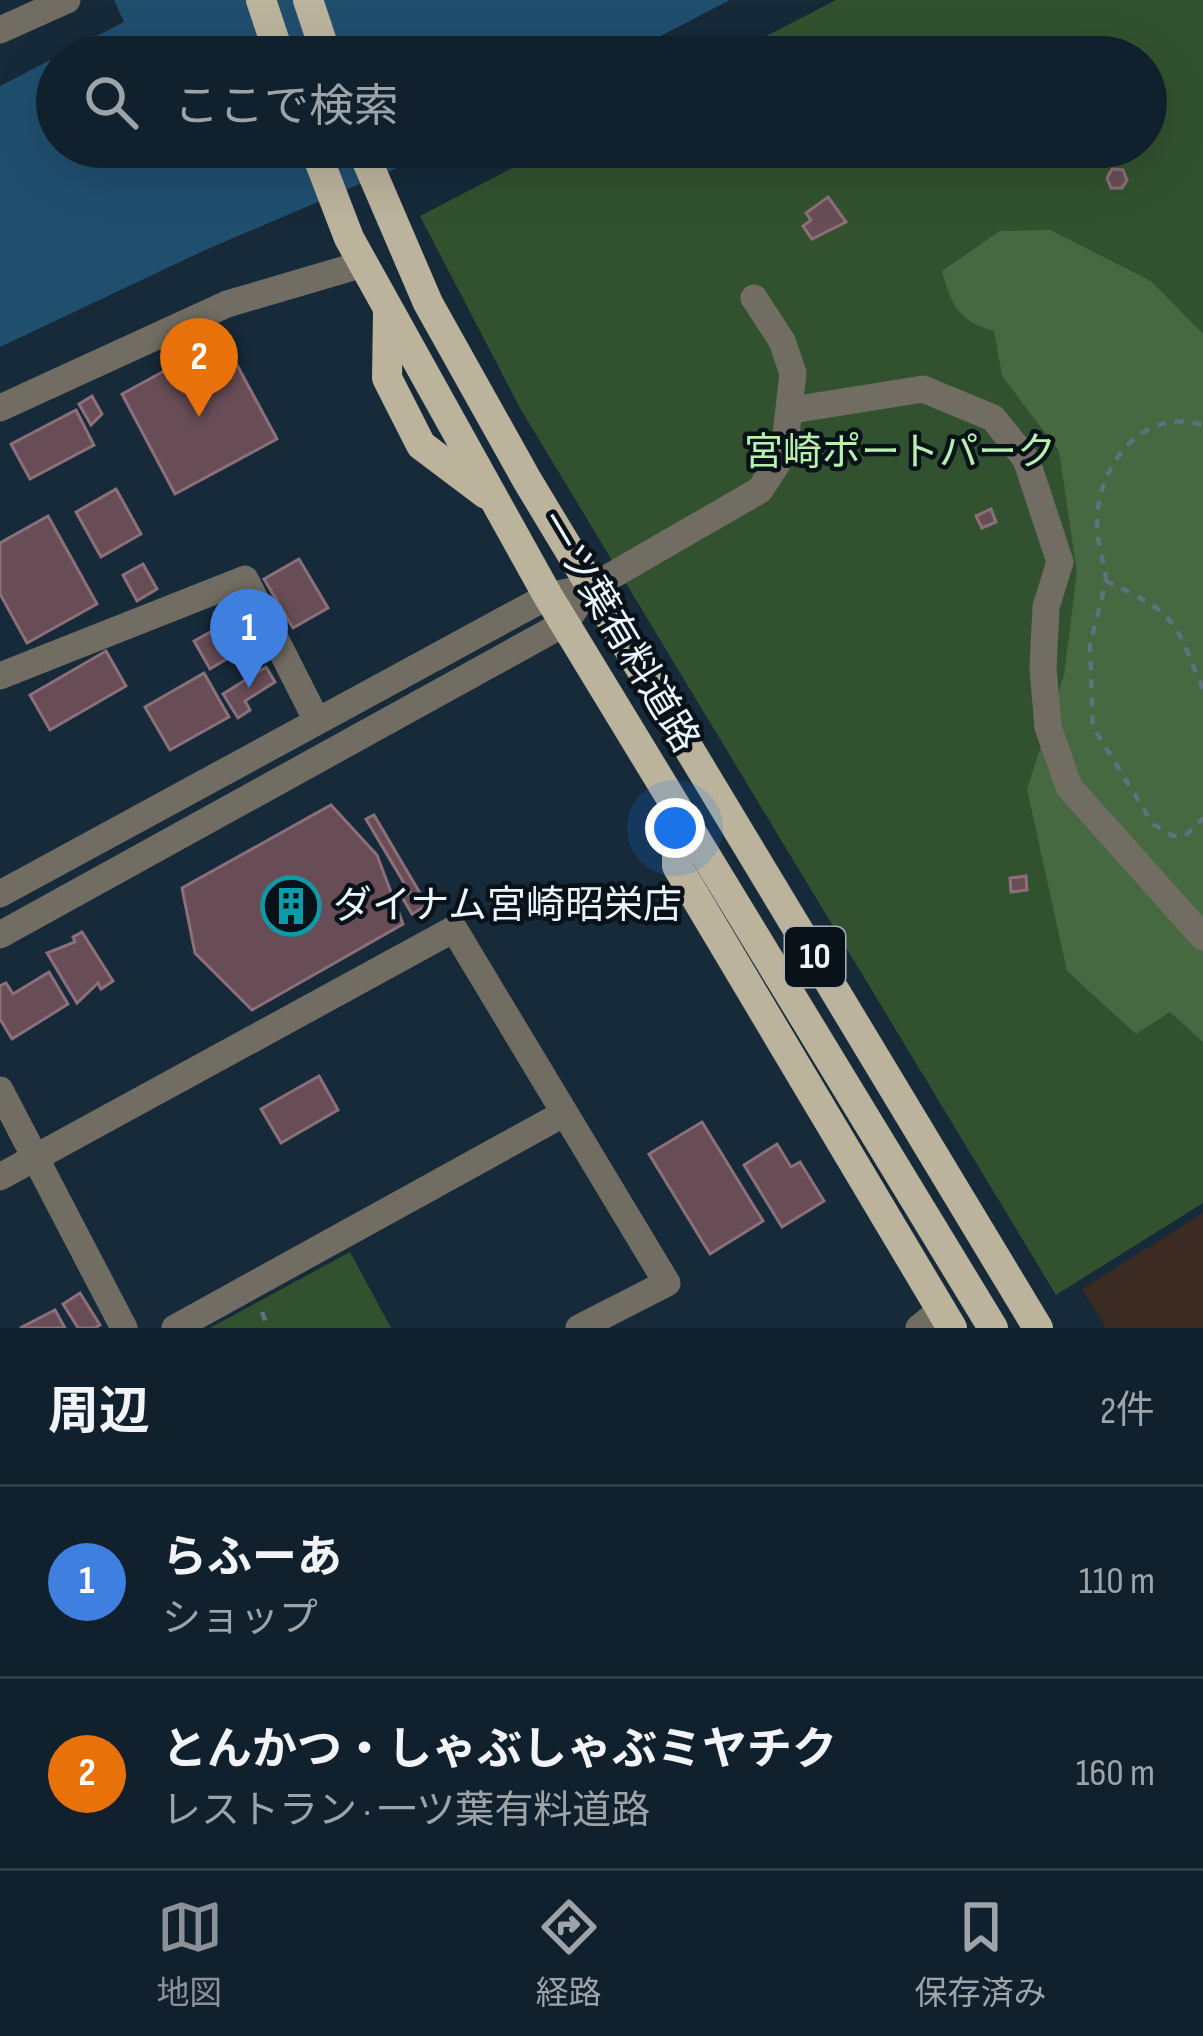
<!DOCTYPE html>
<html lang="ja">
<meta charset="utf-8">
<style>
:root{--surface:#10202c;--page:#192834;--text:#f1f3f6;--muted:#9ca3a9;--line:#303e48;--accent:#8c9099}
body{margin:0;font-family:"Sofia Sans Condensed","Noto Sans JP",sans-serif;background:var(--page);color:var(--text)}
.you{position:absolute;left:675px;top:828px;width:42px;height:42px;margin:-30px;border:9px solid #fff;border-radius:50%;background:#1a73e8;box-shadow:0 0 0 18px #1a73e833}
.badge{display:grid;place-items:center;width:78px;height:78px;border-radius:50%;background:var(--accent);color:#fff;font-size:39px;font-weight:700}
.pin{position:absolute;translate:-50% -99px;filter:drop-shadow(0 3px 6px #0008)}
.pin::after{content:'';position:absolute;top:63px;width:42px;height:36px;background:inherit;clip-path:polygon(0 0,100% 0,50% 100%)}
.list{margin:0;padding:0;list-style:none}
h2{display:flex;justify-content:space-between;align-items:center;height:156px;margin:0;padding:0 48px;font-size:51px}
h2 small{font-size:39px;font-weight:400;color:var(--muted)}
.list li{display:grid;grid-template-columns:78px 1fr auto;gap:36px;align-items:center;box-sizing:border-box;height:192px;padding:0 48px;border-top:3px solid var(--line)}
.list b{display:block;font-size:45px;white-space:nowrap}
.list p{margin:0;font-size:39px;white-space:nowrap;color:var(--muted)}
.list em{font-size:39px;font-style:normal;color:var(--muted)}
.icon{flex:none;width:66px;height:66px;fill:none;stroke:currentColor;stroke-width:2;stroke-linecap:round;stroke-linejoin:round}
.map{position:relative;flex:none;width:1203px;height:1328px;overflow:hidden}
.search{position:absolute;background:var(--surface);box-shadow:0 12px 48px #0002;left:36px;right:36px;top:36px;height:132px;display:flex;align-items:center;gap:30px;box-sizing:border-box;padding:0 42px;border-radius:66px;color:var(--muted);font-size:45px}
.sheet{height:540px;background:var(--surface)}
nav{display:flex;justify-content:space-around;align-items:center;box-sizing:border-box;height:168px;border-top:3px solid var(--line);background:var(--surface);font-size:33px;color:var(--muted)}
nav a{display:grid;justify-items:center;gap:6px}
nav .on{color:var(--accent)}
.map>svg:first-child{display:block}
</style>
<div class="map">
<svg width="1203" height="1328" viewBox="0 0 1203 1328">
<rect width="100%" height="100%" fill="#162a3a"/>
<path fill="#3c2b22" d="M 1203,1213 L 1203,1328 L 1106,1328 L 1082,1289 Z"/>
<g fill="#32522f">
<path d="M 836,0 L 1203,0 L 1203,1203 L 1056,1295 L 520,408 L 420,216 L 553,147 L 1146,147 L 1146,57 L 726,57 Z"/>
<path d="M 350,1252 L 391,1328 L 210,1328 Z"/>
</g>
<path fill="#466942" d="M 1050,230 L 1151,281 L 1203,334 L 1203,1042 L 1170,1012 L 1136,1034 L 1067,971 L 1027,789 L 1064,675 L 1077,572 L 1059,451 L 1002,376 L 994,331 C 958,321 952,306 942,271 L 1000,231 Z"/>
<path fill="#204f6e" d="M 114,0 L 730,0 L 620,57 L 57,57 L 57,147 L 446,147 L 203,251 L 0,347 L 0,86 L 124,22 Z"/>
<g fill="#684d57" stroke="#8c6f79" stroke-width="3">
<path d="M 1112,169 L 1123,170 L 1127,180 L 1122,188 L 1111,188 L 1107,178 Z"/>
<path d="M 828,197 L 846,222 L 812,239 L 803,226 L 811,220 L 806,213 Z"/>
<path d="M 223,339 L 277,439 L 175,494 L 122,394 Z"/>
<path d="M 92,396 L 102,414 L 91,425 L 79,404 Z"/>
<path d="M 76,410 L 94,445 L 30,479 L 11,444 Z"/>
<path d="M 116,489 L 141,534 L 101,557 L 76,512 Z"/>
<path d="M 991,509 L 996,522 L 982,528 L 976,516 Z"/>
<path d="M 48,516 L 97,604 L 27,643 L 0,594 L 0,543 Z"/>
<path d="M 299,559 L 328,608 L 293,628 L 264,579 Z"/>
<path d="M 143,564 L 157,589 L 137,601 L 123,575 Z"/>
<path d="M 245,616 L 260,643 L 238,655 L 223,629 Z"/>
<path d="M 214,630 L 230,657 L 210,669 L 194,641 Z"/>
<path d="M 106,651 L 126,686 L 50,730 L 30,695 Z"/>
<path d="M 266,667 L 275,682 L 245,701 L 250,710 L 238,718 L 223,694 Z"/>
<path d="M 204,673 L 229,717 L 170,750 L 145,707 Z"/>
<path d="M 331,805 L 377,855 L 403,924 L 252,1010 L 195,953 L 182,888 Z"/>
<path d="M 374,815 L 427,905 L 412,914 L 402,897 L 410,893 L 366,819 Z"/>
<path d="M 1026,876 L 1027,890 L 1011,892 L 1010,878 Z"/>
<path d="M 82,932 L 113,981 L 101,989 L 98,983 L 77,1003 L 47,953 L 75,942 L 73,937 Z"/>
<path d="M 49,972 L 68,1004 L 12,1039 L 0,1019 L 0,986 L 6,983 L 13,994 Z"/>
<path d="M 319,1076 L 338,1110 L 281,1143 L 261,1109 Z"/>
<path d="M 702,1122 L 763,1221 L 710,1254 L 649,1154 Z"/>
<path d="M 777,1144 L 791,1167 L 800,1162 L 824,1201 L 782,1227 L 744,1165 Z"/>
<path d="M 80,1293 L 100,1325 L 95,1328 L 78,1328 L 63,1304 Z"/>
<path d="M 55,1310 L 65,1328 L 20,1328 Z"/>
</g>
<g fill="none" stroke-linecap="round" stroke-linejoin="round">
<g stroke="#60707e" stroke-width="4.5" stroke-dasharray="9 9" stroke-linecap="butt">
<path d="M 1106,581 C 1105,562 1097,545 1097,525 C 1096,469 1140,406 1203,425"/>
<path d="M 1203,689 C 1173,619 1179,615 1106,581 L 1090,645 L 1093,727 L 1153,824 L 1173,836 L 1185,836 L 1203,818"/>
<path d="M 262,1312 L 268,1328"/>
</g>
<g stroke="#726d62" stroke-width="27">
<path d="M 0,30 L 67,0"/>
<path d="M 0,408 L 227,304 L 363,264"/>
<path d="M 792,410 L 923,389 L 993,418 L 1026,459 L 1060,562 L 1046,607 L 1043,668 L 1048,727 L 1069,787 L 1203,937"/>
<path d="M 0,676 L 245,579 L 316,719"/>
<path d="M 0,894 L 548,596 L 592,587 L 760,490 L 784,453 L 793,373 L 782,341 L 754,298"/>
<path d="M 0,935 L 565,623 L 575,609"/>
<path d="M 0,1090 L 124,1328"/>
<path d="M 0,1177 L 454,929 L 667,1283 L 579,1328"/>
<path d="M 175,1328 L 563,1114"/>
<path d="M 919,1328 L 941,1310"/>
</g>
<g stroke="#bcb39c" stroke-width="30">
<path d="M 261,0 L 280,57"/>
<path d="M 308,0 L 327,57"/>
<path d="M 314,147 L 349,238 L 548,596 L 993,1328"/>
<path d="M 361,147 L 428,303 L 527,480 L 1038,1328"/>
<path d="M 388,312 L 387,378 L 421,445 L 486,494"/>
<path d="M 677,810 L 677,866 L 952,1328"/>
</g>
</g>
<defs>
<g id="building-ring" transform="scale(3)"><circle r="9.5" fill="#091219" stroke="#0f9aa8" stroke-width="1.5"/><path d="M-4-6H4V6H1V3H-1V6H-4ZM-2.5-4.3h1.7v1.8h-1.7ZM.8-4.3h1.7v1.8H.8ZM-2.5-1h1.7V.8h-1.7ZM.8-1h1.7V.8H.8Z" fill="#0f9aa8"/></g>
</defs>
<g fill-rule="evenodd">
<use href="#building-ring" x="291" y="906"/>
</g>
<g text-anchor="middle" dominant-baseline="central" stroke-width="9" stroke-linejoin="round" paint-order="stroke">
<rect fill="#091219" stroke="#a7b1b9" stroke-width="3" x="785" y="927" width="60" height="60" rx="9"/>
<g font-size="36" font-weight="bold" fill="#ebf5fe">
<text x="815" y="957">10</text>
</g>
<g font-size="39" fill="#b7f0b0" stroke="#091219">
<text x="900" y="453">宮崎ポートパーク</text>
</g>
<g font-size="39" fill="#ebf5fe" stroke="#091219">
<text transform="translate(618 632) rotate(59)">一ツ葉有料道路</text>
</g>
<g font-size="39" fill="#ebf5fe" stroke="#091219" text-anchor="start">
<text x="333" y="906">ダイナム宮崎昭栄店</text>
</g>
</g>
</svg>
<div class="you"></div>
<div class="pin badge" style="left:249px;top:688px;background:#3f7fe0">1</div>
<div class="pin badge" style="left:199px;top:417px;background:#e8710a">2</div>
<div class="search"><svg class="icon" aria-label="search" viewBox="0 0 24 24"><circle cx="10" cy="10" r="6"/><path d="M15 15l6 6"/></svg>ここで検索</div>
</div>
<section class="sheet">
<h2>周辺<small>2件</small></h2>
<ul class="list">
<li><span class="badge" style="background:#3f7fe0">1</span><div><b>らふーあ</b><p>ショップ</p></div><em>110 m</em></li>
<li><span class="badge" style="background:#e8710a">2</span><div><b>とんかつ・しゃぶしゃぶミヤチク</b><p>レストラン · 一ツ葉有料道路</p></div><em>160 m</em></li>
</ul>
</section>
<nav>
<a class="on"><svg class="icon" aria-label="map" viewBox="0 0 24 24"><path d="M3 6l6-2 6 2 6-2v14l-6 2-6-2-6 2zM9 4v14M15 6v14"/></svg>地図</a>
<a><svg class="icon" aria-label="directions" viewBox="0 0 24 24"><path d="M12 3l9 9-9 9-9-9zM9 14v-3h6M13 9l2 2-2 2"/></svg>経路</a>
<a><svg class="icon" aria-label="saved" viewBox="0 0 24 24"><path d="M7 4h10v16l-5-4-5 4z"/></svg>保存済み</a>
</nav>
